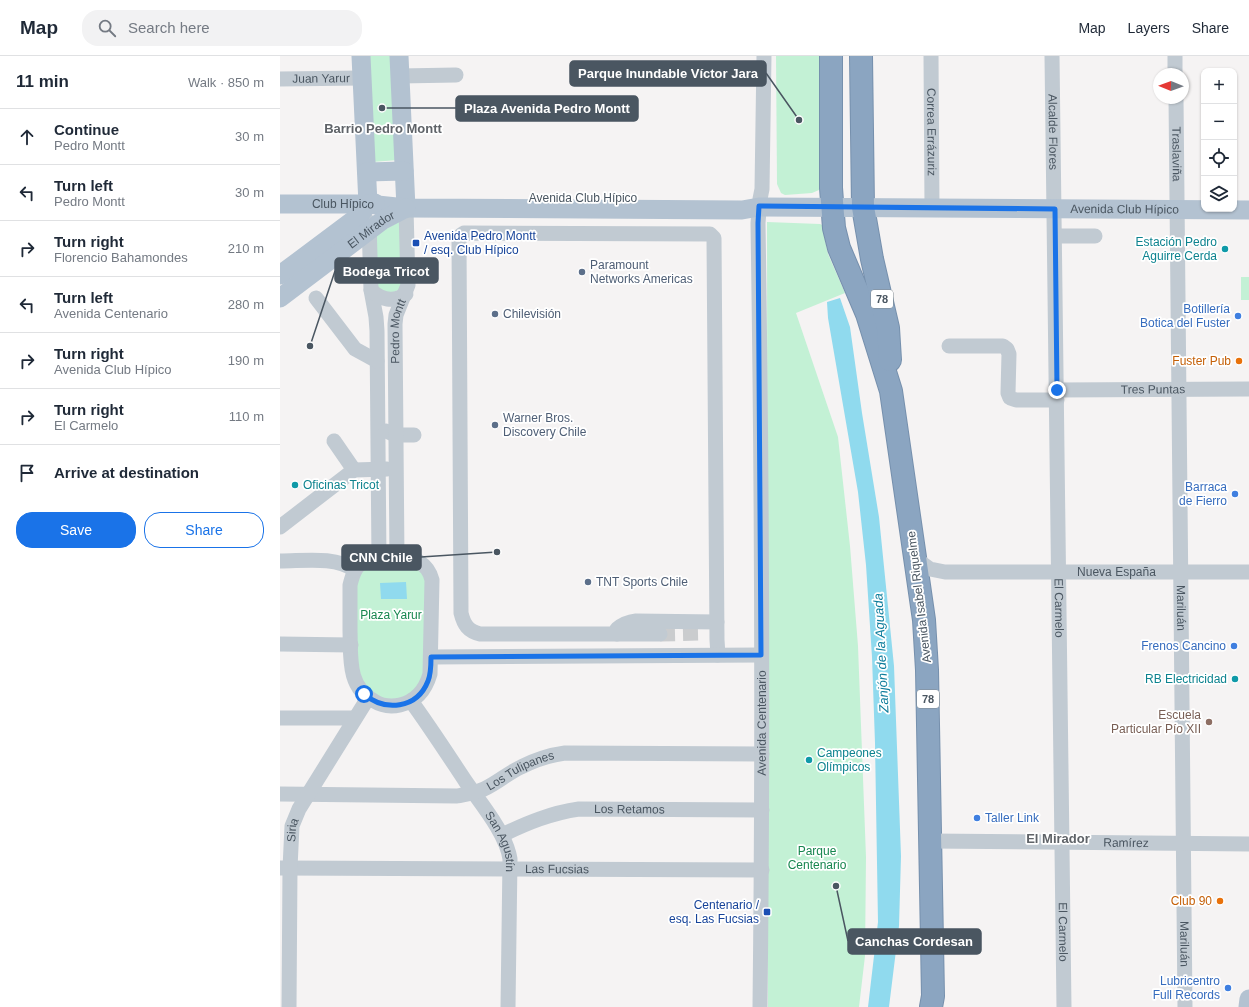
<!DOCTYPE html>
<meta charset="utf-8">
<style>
:root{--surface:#fff;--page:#f2f2f3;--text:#1f2937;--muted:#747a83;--line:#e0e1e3;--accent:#1a73e8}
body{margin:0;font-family:Helvetica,sans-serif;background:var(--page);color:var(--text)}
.controls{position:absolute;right:12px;top:12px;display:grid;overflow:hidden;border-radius:8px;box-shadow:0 1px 3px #0004}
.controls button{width:36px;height:36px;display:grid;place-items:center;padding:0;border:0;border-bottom:1px solid var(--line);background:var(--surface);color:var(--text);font:20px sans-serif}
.compass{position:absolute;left:873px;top:12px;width:36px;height:36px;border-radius:50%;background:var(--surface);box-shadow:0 1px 3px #0004;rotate:271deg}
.stop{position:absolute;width:12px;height:12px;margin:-9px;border:3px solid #1a73e8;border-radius:50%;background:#fff}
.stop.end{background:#1a73e8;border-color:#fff;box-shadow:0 1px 4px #0008}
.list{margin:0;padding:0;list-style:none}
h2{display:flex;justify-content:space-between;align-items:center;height:52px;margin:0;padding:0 16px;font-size:17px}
h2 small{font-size:13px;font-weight:400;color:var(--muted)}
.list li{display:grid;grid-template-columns:26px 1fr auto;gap:12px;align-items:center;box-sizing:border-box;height:56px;padding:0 16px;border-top:1px solid var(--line)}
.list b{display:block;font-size:15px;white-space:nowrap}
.list p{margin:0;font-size:13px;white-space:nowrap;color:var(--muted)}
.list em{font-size:13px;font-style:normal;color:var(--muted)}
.actions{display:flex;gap:8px;padding:12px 16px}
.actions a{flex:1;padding:9px 0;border:1px solid var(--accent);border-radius:16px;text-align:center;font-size:14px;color:var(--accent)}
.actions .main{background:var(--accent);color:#fff}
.icon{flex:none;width:22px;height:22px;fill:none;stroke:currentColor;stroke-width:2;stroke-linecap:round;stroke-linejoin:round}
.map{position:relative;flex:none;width:969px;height:951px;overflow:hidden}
header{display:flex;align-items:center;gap:24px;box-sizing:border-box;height:56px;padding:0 20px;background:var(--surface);border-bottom:1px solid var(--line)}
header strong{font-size:19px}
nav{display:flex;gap:22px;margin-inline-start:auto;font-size:14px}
.search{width:280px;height:36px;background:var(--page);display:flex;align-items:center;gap:10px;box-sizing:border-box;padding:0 14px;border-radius:16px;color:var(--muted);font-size:15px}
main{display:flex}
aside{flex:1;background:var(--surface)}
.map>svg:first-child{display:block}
</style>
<header>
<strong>Map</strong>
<div class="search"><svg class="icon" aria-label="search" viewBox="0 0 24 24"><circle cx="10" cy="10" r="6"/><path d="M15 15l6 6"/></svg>Search here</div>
<nav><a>Map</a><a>Layers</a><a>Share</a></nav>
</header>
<main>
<aside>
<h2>11 min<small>Walk · 850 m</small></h2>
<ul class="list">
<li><svg class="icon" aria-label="ahead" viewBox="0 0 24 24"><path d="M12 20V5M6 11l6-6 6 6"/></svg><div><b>Continue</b><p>Pedro Montt</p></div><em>30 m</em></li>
<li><svg class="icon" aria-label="left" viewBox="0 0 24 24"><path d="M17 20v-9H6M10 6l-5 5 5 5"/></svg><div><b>Turn left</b><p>Pedro Montt</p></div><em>30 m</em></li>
<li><svg class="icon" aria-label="right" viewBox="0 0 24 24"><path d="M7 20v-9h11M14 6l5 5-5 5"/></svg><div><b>Turn right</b><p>Florencio Bahamondes</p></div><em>210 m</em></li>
<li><svg class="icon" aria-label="left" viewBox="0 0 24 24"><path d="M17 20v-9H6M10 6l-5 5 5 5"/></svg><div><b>Turn left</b><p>Avenida Centenario</p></div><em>280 m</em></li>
<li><svg class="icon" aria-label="right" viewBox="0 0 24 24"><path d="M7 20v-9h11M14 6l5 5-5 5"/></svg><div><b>Turn right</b><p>Avenida Club Hípico</p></div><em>190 m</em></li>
<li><svg class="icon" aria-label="right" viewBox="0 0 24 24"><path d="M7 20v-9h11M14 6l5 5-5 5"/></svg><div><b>Turn right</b><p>El Carmelo</p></div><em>110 m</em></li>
<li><svg class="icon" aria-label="arrive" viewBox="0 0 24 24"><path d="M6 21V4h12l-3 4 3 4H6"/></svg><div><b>Arrive at destination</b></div></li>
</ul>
<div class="actions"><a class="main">Save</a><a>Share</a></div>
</aside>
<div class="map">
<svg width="969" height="951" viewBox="0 0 969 951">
<rect width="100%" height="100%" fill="#f5f3f3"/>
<g fill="#c3f1d5">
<path d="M 87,0 L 113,0 L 118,104 L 92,106 Z"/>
<path d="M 496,0 L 541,0 L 540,130 L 539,134 L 532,137 L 505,139 L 501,137 L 497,128 Z"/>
<path d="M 122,164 L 125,231 L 107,239 L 96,231 L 94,180 Z"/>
<path d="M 487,166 L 540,168 L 542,169 L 548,198 L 565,237 L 516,257 L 558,381 L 570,490 L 578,590 L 586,801 L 585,900 L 579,951 L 488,951 Z"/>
<rect x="961" y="221" width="8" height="23"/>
<path d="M 84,511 L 136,511 L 143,517 L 147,528 L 146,598 L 142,627 L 126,641 L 107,644 L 88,636 L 77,614 L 75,530 Z"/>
</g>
<g fill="#90daee">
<path d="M 560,242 L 570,271 L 582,357 L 599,461 L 614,610 L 621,800 L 619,870 L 609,951 L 588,951 L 598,866 L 595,687 L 592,601 L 586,509 L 578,436 L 548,262 L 547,246 Z"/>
<path d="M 126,526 L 127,543 L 101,543 L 100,527 Z"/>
</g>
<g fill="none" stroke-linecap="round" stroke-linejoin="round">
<path stroke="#caccce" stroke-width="15" stroke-dasharray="15 8" stroke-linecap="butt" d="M 380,578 L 423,577"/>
<g stroke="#7690ad" stroke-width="24">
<g id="highway">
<path d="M 551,0 L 551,132 L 554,172 L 559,192 L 587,258 L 611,335 L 644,564 L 647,614 L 653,940 L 651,951"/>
<path d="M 581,0 L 583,151 L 592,203 L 608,272 L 610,304"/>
</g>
</g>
<g stroke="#c1cad2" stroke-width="15">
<path id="s1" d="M 651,0 L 652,152"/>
<path id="s2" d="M 772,0 L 784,951"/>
<path d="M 895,0 L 895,18"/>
<path d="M 120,20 L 176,19"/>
<path id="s3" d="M 0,23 L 82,22"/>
<path id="s4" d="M 896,42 L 905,951"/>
<path d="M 89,166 L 91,234 L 96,261 L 97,275 L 99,504"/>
<path d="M 775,180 L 815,180"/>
<path d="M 91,234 C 101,244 113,247 126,238"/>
<path d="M 36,242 L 75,293 L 97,305"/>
<path d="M 669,290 L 723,290 L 727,293 L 729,298 L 728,337 L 730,342 L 736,344 L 777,344"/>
<path id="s5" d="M 777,334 L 969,333"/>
<path d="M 106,375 L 115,379 L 134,379"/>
<path d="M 54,385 L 74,414"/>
<path d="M 0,471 L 74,414 L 107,413"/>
<path id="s6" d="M 636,503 L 650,513 L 665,516 L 969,516"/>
<path d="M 89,504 L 138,505 C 146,510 150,515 152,524 L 150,618 C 146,632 137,645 120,649 C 111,651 102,650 94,645 C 67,631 71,601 70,575 C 70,559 70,544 70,529 C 73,517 76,507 89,504 Z"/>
<path id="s7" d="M 117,504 L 115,268 L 116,259 L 128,229 L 126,152"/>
<path d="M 0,505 C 25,505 54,500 75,514"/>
<path d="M 337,578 L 337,573 C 343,568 348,566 356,565 L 437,566"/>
<path d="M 380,578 L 200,578 C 188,575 184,569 181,557 L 179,184 L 181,179 L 184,177 L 430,178 L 434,182 L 437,584 L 438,599"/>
<path d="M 0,588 L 71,589"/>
<path d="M 151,601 L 481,599"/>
<path id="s8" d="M 131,645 C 150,671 168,699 186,726 C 201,748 226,777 230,803 L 228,951"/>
<path d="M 0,662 L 75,662"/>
<path id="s9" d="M 0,738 L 177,740 C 187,738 196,737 204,733 C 217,727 228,717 241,711 C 255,704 270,699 285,697 L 482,698"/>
<path id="s10" d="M 222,779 C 247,767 271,757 299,753 L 482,754"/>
<path id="s11" d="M 650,785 L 969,788"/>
<path id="s12" d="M 0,812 L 482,814"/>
<path id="s13" d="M 9,951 L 10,812 L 12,770 L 19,753 L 88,642"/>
<path id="s14" d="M 480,951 C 483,690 482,428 478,167 L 480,143 L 482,133 L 484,0"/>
</g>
<g stroke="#b3c2d1" stroke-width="19">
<path d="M 81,0 L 88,148"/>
<path d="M 119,0 L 126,152"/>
<path d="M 87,116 L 124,115"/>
<path id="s15" d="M 0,148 L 88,148 L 126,152 L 462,154 L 479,151 L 969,154"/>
<path d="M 0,219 L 80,159 L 88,148 L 95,147"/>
<path id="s16" d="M 0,242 L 103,164 L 126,152"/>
<path d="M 968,951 L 969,943"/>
</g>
<use href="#highway" stroke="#8ba5c1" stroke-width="22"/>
</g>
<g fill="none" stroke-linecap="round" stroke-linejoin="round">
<path stroke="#1a73e8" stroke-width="5" d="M 84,638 C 105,656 137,653 148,625 C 151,618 151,609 151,601 L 481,599 L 478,167 L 479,150 L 775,153 L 777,334"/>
</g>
<g fill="#1a4fb4" stroke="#fff" stroke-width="1.5">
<rect x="132" y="183" width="8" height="8" rx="2"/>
<rect x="483" y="852" width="8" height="8" rx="2"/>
</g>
<g fill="#0f9aa8" stroke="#fff" stroke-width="1.5">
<circle cx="945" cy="193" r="4"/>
<circle cx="15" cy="429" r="4"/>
<circle cx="955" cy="623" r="4"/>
<circle cx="529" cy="704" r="4"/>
</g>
<g fill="#5c6f8a" stroke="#fff" stroke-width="1.5">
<circle cx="302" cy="216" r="4"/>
<circle cx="215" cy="258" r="4"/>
<circle cx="215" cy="369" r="4"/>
<circle cx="308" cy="526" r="4"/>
</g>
<g fill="#3f7fe0" stroke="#fff" stroke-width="1.5">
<circle cx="958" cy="260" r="4"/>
<circle cx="955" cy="438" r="4"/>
<circle cx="954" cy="590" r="4"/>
<circle cx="697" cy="762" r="4"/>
<circle cx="948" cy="932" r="4"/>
</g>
<g fill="#e8710a" stroke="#fff" stroke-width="1.5">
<circle cx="959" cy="305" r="4"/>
<circle cx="940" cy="845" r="4"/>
</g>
<circle fill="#8d6e63" stroke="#fff" stroke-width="1.5" cx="929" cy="666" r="4"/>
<g text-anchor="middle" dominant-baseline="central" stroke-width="3.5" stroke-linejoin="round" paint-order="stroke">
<g fill="#fff" stroke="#808990" stroke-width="1">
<rect x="591" y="234" width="22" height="18" rx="3"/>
<rect x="637" y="634" width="22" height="18" rx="3"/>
</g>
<g font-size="11" font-weight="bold" fill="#4a5661">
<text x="602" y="243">78</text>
<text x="648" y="643">78</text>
</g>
<g font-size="12" fill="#4a5661" stroke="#fff">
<text stroke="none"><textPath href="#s3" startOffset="41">Juan Yarur</textPath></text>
<text stroke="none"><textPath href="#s1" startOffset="76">Correa Errázuriz</textPath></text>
<text stroke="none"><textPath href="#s2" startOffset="76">Alcalde Flores</textPath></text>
<text stroke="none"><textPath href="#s4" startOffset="56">Traslaviña</textPath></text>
<text x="303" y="142">Avenida Club Hípico</text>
<text stroke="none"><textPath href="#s15" startOffset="63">Club Hípico</textPath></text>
<text stroke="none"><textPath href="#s15" startOffset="845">Avenida Club Hípico</textPath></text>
<text stroke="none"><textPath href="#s16" startOffset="114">El Mirador</textPath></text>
<text stroke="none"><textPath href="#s7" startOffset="229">Pedro Montt</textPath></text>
<text stroke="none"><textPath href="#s5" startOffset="96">Tres Puntas</textPath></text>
<text stroke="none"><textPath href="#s6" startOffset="204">Nueva España</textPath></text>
<text transform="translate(639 541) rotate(-97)">Avenida Isabel Riquelme</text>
<text stroke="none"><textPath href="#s2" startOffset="552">El Carmelo</textPath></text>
<text stroke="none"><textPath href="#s4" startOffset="510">Mariluán</textPath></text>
<text stroke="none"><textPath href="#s14" startOffset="284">Avenida Centenario</textPath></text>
<text stroke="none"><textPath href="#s9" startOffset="246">Los Tulipanes</textPath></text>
<text stroke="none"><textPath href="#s10" startOffset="132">Los Retamos</textPath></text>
<text stroke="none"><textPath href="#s13" startOffset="177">Siria</textPath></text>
<text stroke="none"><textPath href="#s11" startOffset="196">Ramírez</textPath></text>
<text stroke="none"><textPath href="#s8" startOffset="168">San Agustín</textPath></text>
<text stroke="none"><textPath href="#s12" startOffset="277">Las Fucsias</textPath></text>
<text stroke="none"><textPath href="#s2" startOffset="876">El Carmelo</textPath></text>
<text stroke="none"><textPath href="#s4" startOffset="846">Mariluán</textPath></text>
</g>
<g font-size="12" fill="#164399" stroke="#fff" text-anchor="start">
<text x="144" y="180">Avenida Pedro Montt<tspan x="144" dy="14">/ esq. Club Hípico</tspan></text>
<text x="479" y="849" text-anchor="end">Centenario /<tspan x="479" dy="14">esq. Las Fucsias</tspan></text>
</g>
<g font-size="12" fill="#0d838f" stroke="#fff" text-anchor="end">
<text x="937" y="186">Estación Pedro<tspan x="937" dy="14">Aguirre Cerda</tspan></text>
<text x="23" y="429" text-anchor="start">Oficinas Tricot</text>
<text x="947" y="623">RB Electricidad</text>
<text x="537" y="697" text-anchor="start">Campeones<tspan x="537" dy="14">Olímpicos</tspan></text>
</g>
<g font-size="12" fill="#4e5e75" stroke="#fff" text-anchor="start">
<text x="310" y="209">Paramount<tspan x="310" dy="14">Networks Americas</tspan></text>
<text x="223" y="258">Chilevisión</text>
<text x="223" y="362">Warner Bros.<tspan x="223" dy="14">Discovery Chile</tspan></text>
<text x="316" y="526">TNT Sports Chile</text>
</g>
<g font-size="12" fill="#366cbe" stroke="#fff" text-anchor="end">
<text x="950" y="253">Botillería<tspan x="950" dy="14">Botica del Fuster</tspan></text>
<text x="947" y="431">Barraca<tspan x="947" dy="14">de Fierro</tspan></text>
<text x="946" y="590">Frenos Cancino</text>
<text x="705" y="762" text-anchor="start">Taller Link</text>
<text x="940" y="925">Lubricentro<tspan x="940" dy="14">Full Records</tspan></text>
</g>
<g font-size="12" fill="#c56008" stroke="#fff" text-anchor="end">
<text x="951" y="305">Fuster Pub</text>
<text x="932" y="845">Club 90</text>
</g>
<g font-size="12" fill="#17864f" stroke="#fff">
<text x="111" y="559">Plaza Yarur</text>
<text x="537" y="795">Parque<tspan x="537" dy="14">Centenario</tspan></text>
</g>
<g font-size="12" fill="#785e54" stroke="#fff" text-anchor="end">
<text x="921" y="659">Escuela<tspan x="921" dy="14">Particular Pío XII</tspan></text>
</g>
<g font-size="13" font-weight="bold" fill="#5f6368" stroke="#fff">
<text x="103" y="72">Barrio Pedro Montt</text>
<text x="778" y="782">El Mirador</text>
</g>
<g font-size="13" font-style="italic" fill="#0c7c9b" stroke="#fff">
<text transform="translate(601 597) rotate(-93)">Zanjón de la Aguada</text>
</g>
</g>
<path fill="none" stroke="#4a5661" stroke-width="1.5" d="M519 64L486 17M102 52L176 52M30 290L55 215M217 496L141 501M556 830L568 885"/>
<g fill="#4a5661" stroke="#fff" stroke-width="1.5">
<circle cx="519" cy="64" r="4"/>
<circle cx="102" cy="52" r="4"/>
<circle cx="30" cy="290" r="4"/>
<circle cx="217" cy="496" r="4"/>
<circle cx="556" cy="830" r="4"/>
</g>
<g fill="#4a5661" stroke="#4a5661" stroke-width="1.5">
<rect x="290" y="5" width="196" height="25" rx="4"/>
<rect x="176" y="40" width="182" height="25" rx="4"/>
<rect x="55" y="202" width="103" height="25" rx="4"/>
<rect x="62" y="489" width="79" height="25" rx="4"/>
<rect x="568" y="873" width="133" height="25" rx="4"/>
</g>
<g font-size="13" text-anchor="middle" font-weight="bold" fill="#fff">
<text x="388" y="22">Parque Inundable Víctor Jara</text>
<text x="267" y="57">Plaza Avenida Pedro Montt</text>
<text x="106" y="220">Bodega Tricot</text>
<text x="101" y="506">CNN Chile</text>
<text x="634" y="890">Canchas Cordesan</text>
</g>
</svg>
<div class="controls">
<button>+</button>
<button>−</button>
<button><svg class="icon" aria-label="locate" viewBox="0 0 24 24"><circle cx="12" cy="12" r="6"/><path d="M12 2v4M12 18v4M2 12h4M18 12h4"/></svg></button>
<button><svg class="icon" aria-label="layers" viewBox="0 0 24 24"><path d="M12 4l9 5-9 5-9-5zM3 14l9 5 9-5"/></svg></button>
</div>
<svg class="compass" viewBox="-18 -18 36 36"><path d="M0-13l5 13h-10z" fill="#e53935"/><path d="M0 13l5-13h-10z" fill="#747a83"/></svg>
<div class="stop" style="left:84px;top:638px"></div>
<div class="stop end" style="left:777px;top:334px"></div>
</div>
</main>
